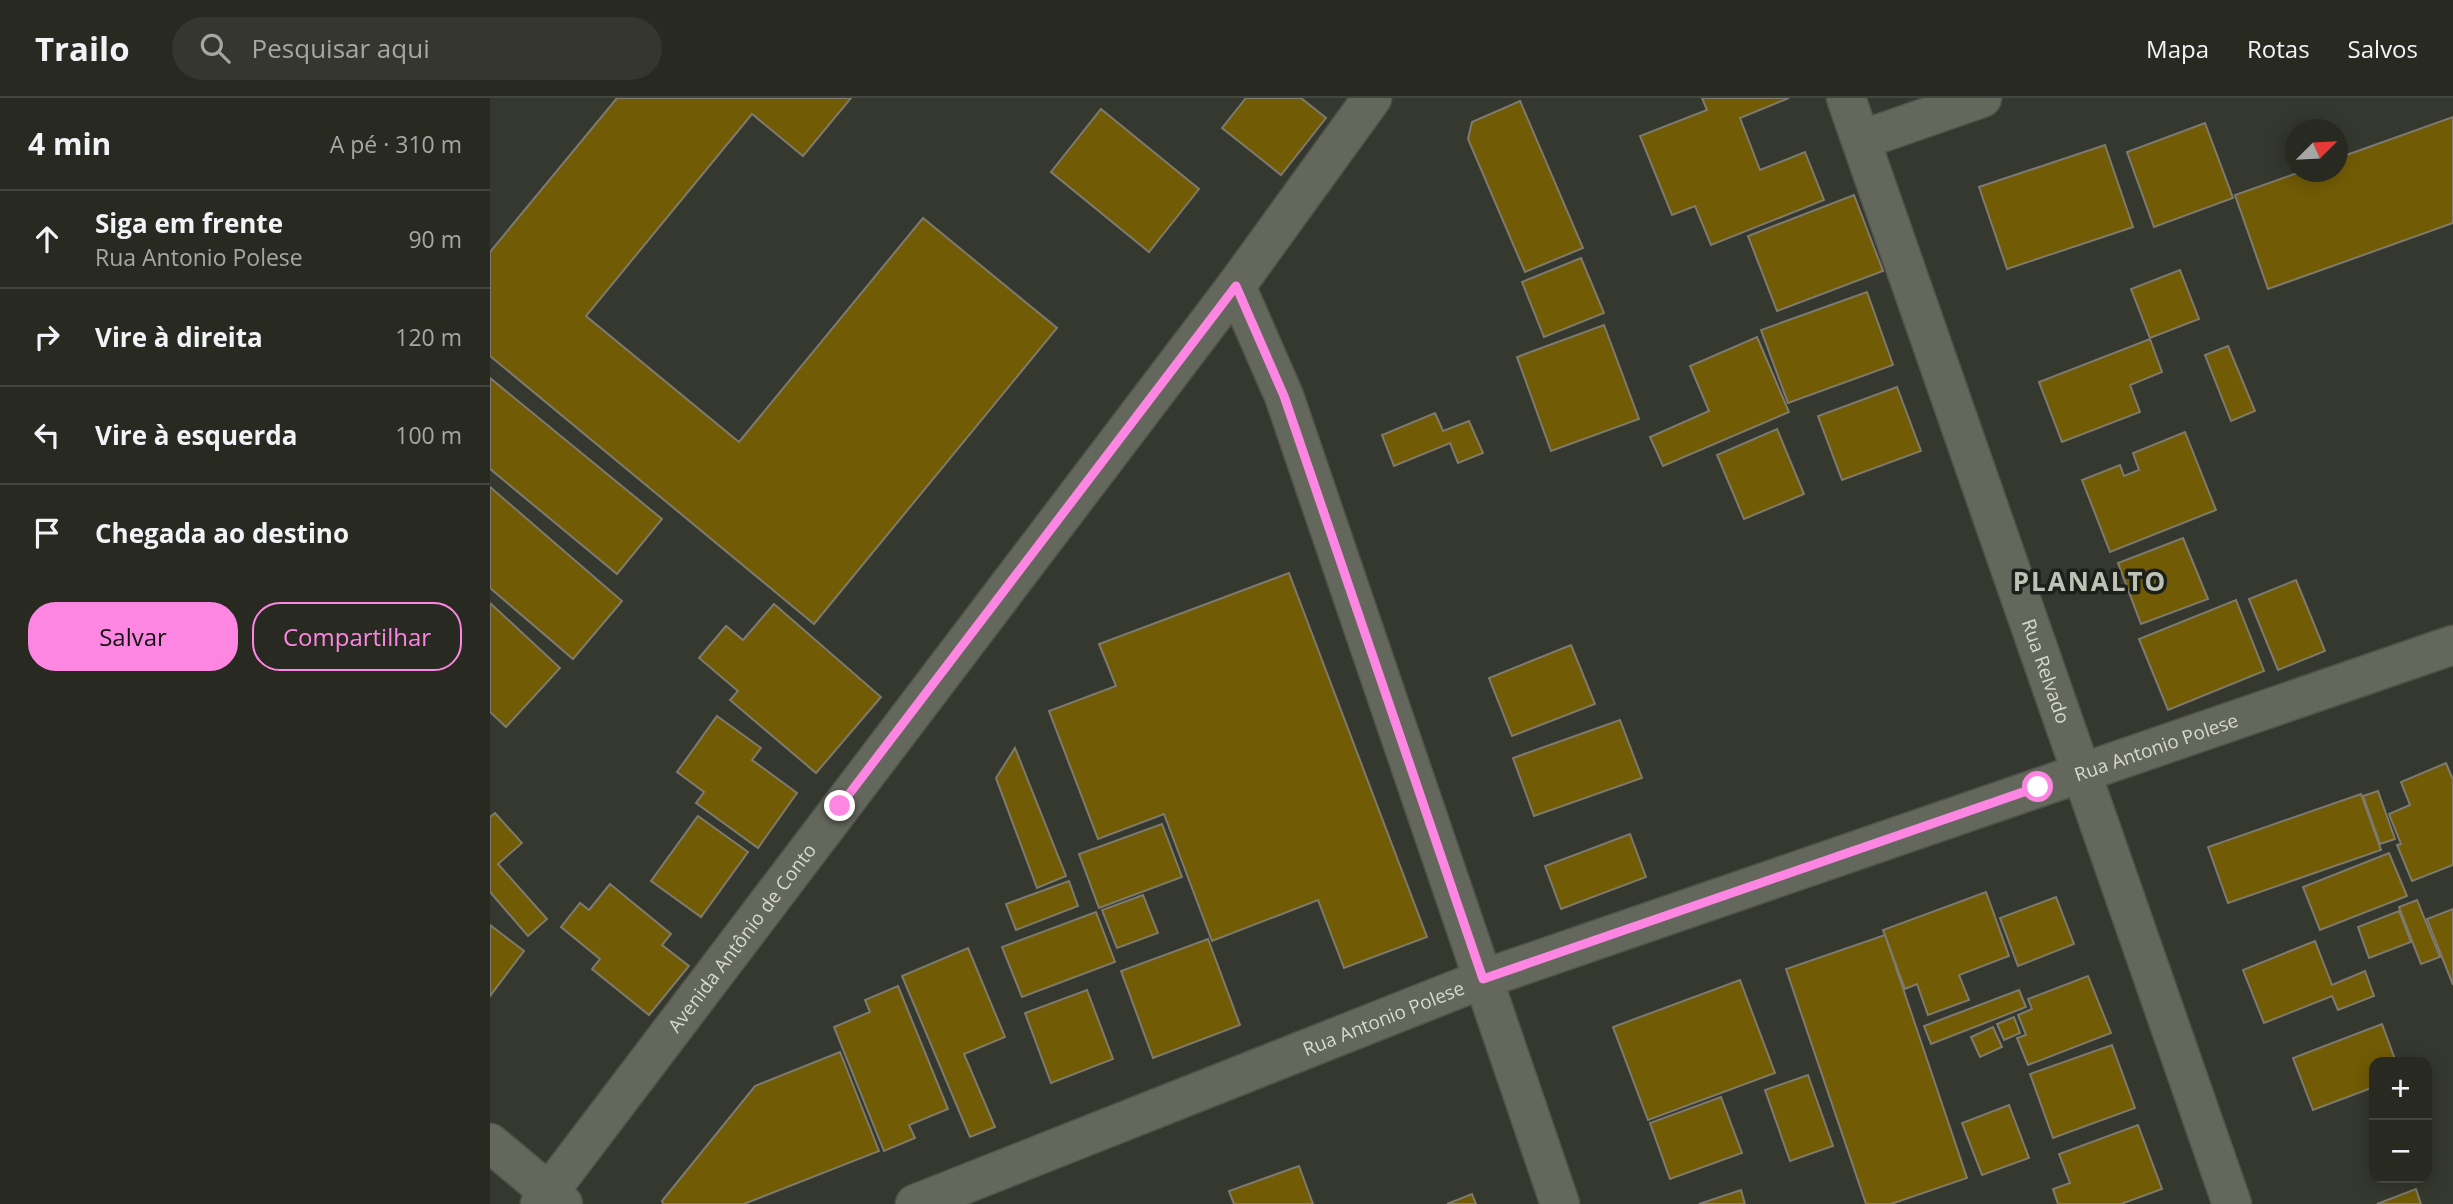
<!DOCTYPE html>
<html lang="pt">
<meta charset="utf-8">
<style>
:root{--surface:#282a22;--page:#34362f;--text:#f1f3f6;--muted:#a5a7a5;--line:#444640;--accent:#fd86e2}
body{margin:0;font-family:"Open Sans",sans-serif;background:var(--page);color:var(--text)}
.controls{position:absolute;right:21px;bottom:21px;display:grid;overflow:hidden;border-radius:14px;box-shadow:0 4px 18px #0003}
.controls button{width:63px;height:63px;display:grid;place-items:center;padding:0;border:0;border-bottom:2px solid var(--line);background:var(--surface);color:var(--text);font:35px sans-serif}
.compass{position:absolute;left:1795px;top:21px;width:63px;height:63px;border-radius:50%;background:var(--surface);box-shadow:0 4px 18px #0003;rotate:66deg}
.stop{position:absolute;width:21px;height:21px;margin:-16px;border:5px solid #fd86e2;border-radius:50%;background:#fff}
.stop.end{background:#fd86e2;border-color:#fff;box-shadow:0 2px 7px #0008}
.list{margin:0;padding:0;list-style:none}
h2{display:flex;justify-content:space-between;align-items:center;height:91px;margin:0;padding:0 28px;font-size:30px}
h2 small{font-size:23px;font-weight:400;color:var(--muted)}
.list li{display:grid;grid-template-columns:46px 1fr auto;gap:21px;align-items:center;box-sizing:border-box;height:98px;padding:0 28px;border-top:2px solid var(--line)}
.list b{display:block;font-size:26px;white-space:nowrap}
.list p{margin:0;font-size:23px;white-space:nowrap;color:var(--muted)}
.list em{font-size:23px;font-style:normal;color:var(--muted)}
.actions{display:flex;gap:14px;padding:21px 28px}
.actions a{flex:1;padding:16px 0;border:2px solid var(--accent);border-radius:28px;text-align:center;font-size:24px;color:var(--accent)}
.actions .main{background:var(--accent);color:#111}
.icon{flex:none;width:38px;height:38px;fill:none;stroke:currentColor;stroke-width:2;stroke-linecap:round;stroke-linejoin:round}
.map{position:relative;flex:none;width:1963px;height:1106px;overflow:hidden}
header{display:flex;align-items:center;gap:42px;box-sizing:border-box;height:98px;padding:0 35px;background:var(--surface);border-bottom:2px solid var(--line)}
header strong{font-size:33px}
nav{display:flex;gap:38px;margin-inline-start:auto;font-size:24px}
.search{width:490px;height:63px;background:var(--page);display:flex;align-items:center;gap:18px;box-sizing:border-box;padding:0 24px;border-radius:38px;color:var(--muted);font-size:26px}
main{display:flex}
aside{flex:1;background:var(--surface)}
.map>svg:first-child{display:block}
</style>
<header>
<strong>Trailo</strong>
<div class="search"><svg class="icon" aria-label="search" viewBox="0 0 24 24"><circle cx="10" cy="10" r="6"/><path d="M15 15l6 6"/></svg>Pesquisar aqui</div>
<nav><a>Mapa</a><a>Rotas</a><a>Salvos</a></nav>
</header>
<main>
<aside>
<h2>4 min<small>A pé · 310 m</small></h2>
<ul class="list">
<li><svg class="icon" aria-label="ahead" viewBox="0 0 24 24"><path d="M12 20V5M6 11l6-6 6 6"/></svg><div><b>Siga em frente</b><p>Rua Antonio Polese</p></div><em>90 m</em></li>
<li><svg class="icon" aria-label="right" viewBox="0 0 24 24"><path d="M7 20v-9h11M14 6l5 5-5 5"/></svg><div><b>Vire à direita</b></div><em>120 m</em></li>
<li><svg class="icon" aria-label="left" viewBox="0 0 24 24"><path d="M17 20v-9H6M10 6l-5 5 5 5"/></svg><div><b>Vire à esquerda</b></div><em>100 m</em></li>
<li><svg class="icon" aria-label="arrive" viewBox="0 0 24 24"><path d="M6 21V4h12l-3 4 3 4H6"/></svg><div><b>Chegada ao destino</b></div></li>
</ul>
<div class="actions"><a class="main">Salvar</a><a>Compartilhar</a></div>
</aside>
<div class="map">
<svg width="1963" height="1106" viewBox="0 0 1963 1106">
<rect width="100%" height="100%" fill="#35382e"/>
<g fill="#715b05" stroke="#7e7a6e" stroke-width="2">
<path d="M 127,0 L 361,0 L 313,58 L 262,16 L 96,218 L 249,344 L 433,120 L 567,230 L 324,526 L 0,258 L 0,154 Z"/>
<path d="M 756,0 L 811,0 L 836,20 L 791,77 L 732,30 Z"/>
<path d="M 1212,0 L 1299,0 L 1250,20 L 1270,72 L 1315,54 L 1334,102 L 1221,147 L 1205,108 L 1182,117 L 1150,38 L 1217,12 Z"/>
<path d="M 1030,3 L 1093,150 L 1035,174 L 978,41 L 982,24 Z"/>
<path d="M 611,11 L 709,91 L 659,154 L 561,74 Z"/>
<path d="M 1963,19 L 1963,125 L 1778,191 L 1745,97 L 1810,74 L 1848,74 L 1848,60 Z"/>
<path d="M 1715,25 L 1743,100 L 1664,129 L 1637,54 Z"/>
<path d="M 1615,47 L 1643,129 L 1517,171 L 1489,89 Z"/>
<path d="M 1364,97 L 1393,173 L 1287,213 L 1258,138 Z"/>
<path d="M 1091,160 L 1114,215 L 1054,239 L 1032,184 Z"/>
<path d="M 1690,172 L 1709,221 L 1660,240 L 1641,191 Z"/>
<path d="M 1377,194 L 1403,267 L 1298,305 L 1271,232 Z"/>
<path d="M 1114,227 L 1149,321 L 1061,353 L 1027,259 Z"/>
<path d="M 1267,239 L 1299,314 L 1173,368 L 1160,339 L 1219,313 L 1200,268 Z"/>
<path d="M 1660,241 L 1672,274 L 1640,287 L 1650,314 L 1572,344 L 1549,284 Z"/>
<path d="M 1738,248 L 1765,313 L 1741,323 L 1715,257 Z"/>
<path d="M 0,280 L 172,421 L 127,476 L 0,371 Z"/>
<path d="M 1407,289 L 1431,353 L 1352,382 L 1328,318 Z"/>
<path d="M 945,315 L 953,333 L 979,323 L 993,355 L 968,365 L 960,345 L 904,368 L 892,337 Z"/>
<path d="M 1287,331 L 1314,396 L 1254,421 L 1227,357 Z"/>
<path d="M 1695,334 L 1726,412 L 1620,454 L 1592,382 L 1630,367 L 1634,378 L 1649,372 L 1643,355 Z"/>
<path d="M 0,389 L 132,503 L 83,561 L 0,490 Z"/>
<path d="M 1693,440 L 1718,501 L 1651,526 L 1628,465 Z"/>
<path d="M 799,475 L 937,839 L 854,870 L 828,802 L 722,843 L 674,716 L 608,741 L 559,613 L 626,588 L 609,546 Z"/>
<path d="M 1806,482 L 1835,553 L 1788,572 L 1759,501 Z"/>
<path d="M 1746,502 L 1774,573 L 1678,612 L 1649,541 Z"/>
<path d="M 0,505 L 70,570 L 16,629 L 0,614 Z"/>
<path d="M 284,506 L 391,599 L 326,675 L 240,602 L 248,593 L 209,560 L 236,528 L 253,542 Z"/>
<path d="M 1081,547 L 1105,606 L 1022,638 L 999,580 Z"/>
<path d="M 227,618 L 271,650 L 262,662 L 307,695 L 268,750 L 206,705 L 214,694 L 187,674 Z"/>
<path d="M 1130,622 L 1152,680 L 1044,718 L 1023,660 Z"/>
<path d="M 525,650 L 576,778 L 547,790 L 506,680 Z"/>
<path d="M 1956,665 L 1963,682 L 1963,767 L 1922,783 L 1907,747 L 1911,746 L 1899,716 L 1920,707 L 1911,684 Z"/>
<path d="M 1888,693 L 1905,741 L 1890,746 L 1873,698 Z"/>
<path d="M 1871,696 L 1891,752 L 1738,805 L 1718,749 Z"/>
<path d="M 5,715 L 32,745 L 8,766 L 57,821 L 38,838 L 0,794 L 0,719 Z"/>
<path d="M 208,718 L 258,754 L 211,819 L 161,783 Z"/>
<path d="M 672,726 L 692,779 L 609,810 L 589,756 Z"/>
<path d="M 1140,736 L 1156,779 L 1071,811 L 1055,768 Z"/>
<path d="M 1899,755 L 1917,798 L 1830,832 L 1813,789 Z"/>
<path d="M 579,783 L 588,808 L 526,832 L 516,806 Z"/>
<path d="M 120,786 L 181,836 L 172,847 L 199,868 L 159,917 L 102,871 L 110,861 L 71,829 L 90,805 L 99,812 Z"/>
<path d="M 1496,794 L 1519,858 L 1469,877 L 1479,902 L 1438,917 L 1427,886 L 1415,891 L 1393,832 Z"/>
<path d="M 653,797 L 668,835 L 627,850 L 612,812 Z"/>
<path d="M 1566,799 L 1584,846 L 1528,868 L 1510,820 Z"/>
<path d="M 1927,802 L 1950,859 L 1931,866 L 1909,809 Z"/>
<path d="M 1963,811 L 1963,887 L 1937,821 Z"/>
<path d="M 1909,813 L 1921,844 L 1879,860 L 1868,829 Z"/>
<path d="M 606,814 L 625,864 L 532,899 L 512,849 Z"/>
<path d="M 0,827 L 34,853 L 0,898 Z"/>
<path d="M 1395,837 L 1477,1080 L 1401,1106 L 1376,1106 L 1296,871 Z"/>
<path d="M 718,841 L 750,927 L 663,960 L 631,873 Z"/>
<path d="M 1825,843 L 1842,887 L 1875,873 L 1884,898 L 1848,912 L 1842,898 L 1774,925 L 1753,872 Z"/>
<path d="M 478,850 L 515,939 L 474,956 L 505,1029 L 480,1039 L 412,878 Z"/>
<path d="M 1598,878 L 1621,935 L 1538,967 L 1527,940 L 1536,937 L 1528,917 L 1542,911 L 1538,901 Z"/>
<path d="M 1250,882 L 1285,975 L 1158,1022 L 1123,929 Z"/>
<path d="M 408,888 L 458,1011 L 419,1027 L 425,1040 L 394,1053 L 344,929 L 380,914 L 375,902 Z"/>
<path d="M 597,892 L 623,961 L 561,985 L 535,915 Z"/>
<path d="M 1529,892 L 1536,909 L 1441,946 L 1434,928 Z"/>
<path d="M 1524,919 L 1530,935 L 1514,942 L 1507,926 Z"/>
<path d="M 1892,926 L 1906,964 L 1884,964 L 1884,989 L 1823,1012 L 1803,960 Z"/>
<path d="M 1503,929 L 1512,949 L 1490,959 L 1481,939 Z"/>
<path d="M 1622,947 L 1645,1010 L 1563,1040 L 1540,976 Z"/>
<path d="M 350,954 L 389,1053 L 254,1106 L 173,1106 L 172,1103 L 265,988 Z"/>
<path d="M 1318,977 L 1343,1048 L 1300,1063 L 1275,992 Z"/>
<path d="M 1231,999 L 1252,1055 L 1180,1081 L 1160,1025 Z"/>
<path d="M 1519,1007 L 1539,1060 L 1492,1077 L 1472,1025 Z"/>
<path d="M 1648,1027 L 1672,1091 L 1631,1106 L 1568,1106 L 1563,1091 L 1580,1085 L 1569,1056 Z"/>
<path d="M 809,1068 L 823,1106 L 744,1106 L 739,1093 Z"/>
<path d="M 1926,1091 L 1931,1106 L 1887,1106 Z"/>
<path d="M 1251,1092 L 1255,1106 L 1209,1106 Z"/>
<path d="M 982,1096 L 986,1106 L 957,1106 Z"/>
</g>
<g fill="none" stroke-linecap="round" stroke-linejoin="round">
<g stroke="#51534b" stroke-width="41">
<g id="minor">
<path id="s1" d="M 1356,0 L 1742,1106"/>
<path d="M 1371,42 L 1492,0"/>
<path d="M 746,188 L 794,298 L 1070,1106"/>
<path d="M 0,1045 L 73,1106"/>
<path id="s2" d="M 50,1106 L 746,188 L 882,0"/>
<path id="s3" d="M 425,1106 L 993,881 L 1963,547"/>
</g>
</g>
<use href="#minor" stroke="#64675c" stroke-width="38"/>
</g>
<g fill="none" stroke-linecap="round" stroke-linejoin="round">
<path stroke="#fd86e2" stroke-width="9" d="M 350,708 L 746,188 L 794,298 L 993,881 L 1548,689"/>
</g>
<g text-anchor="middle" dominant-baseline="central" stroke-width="7" stroke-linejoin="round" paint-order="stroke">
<g font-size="19" fill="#d7d9d2" stroke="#1d1f1a">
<text stroke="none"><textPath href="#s1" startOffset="607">Rua Relvado</textPath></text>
<text stroke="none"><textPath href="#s3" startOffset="1323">Rua Antonio Polese</textPath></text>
<text stroke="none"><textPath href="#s2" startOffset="334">Avenida Antônio de Conto</textPath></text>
<text stroke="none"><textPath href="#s3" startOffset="504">Rua Antonio Polese</textPath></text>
</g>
<g font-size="26" font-weight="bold" letter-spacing="2" fill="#bec2b5" stroke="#1d1f1a">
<text x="1600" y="483">PLANALTO</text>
</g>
</g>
</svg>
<div class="controls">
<button>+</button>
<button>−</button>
</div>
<svg class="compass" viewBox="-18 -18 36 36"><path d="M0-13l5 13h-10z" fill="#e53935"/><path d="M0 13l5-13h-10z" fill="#a5a7a5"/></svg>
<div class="stop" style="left:1548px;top:689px"></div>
<div class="stop end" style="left:350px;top:708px"></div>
</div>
</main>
